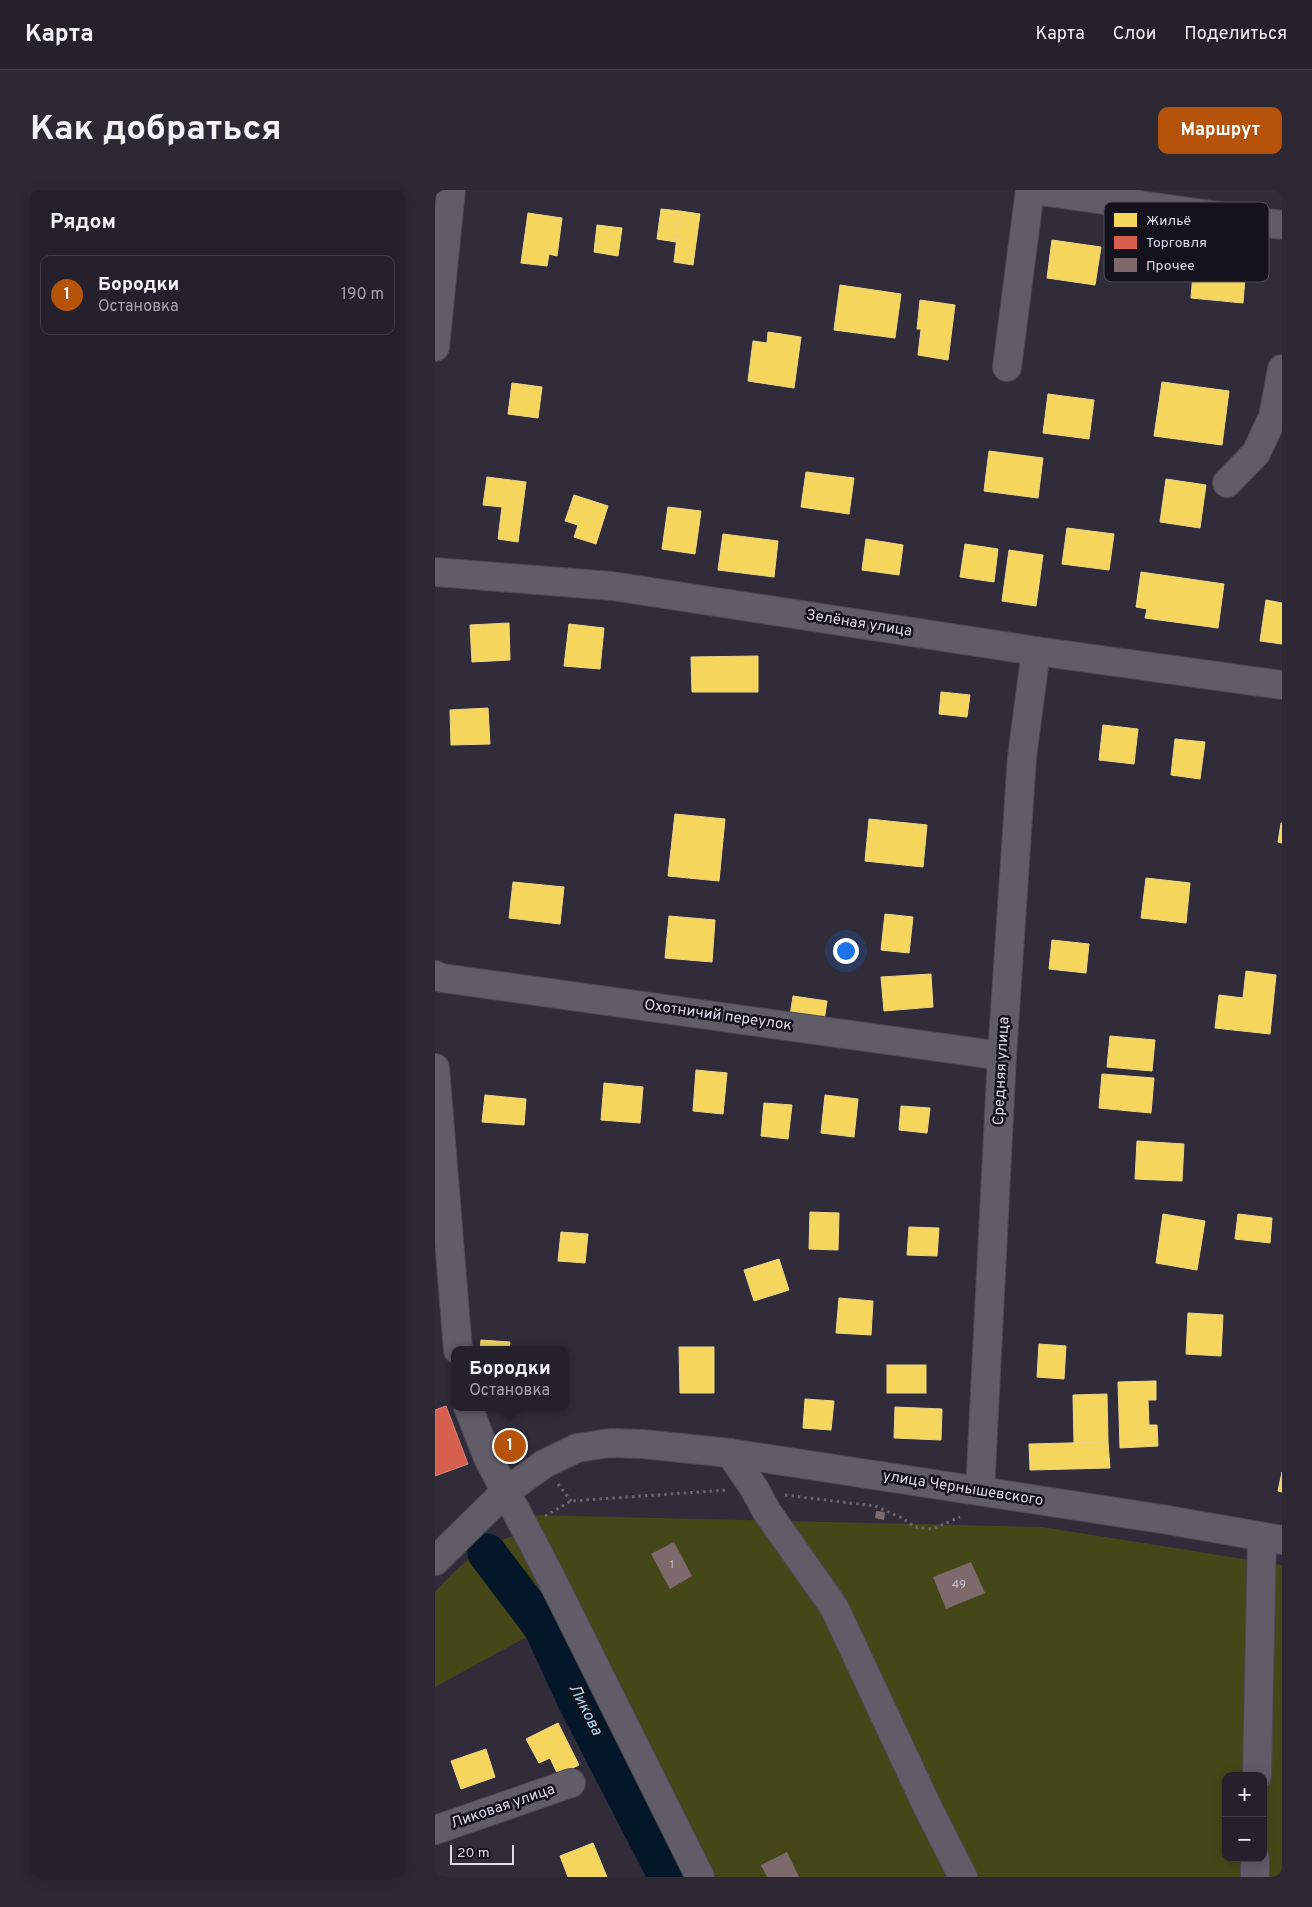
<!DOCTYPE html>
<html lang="ru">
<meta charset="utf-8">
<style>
:root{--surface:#24212c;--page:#2c2934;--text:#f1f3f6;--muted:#a3a3a9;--line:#413e48;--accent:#b45309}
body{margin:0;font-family:Overpass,sans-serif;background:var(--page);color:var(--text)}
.controls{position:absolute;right:15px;bottom:15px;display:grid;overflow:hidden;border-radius:10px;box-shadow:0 2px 12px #0003}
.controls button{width:45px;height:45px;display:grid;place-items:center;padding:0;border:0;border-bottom:1px solid var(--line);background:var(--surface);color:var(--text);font:25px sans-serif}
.scale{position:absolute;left:15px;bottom:12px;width:64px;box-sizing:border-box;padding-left:5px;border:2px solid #dedbec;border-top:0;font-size:14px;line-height:18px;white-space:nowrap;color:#dedbec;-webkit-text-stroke:4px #14121d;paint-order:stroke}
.you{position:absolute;left:410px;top:760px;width:18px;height:18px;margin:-12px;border:4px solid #fff;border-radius:50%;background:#1a73e8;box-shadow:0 0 0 8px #1a73e833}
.badge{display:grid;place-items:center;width:32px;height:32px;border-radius:50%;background:var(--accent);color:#fff;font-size:16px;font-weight:700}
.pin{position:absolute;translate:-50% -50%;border:2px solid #fff;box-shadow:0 1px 5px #0006}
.popup{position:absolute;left:16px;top:1156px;width:118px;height:65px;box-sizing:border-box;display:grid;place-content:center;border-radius:10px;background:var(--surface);filter:drop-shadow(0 1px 4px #0005);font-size:16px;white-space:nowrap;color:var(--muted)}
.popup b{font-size:19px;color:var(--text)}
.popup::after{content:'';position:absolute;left:50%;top:100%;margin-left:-10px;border:10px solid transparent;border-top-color:var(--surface)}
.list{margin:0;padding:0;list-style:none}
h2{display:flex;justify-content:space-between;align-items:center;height:65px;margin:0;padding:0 20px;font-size:21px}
h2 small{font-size:16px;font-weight:400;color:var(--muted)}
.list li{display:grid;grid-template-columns:32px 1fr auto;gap:15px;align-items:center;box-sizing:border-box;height:80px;margin:0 10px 10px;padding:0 10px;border:1px solid var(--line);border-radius:10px}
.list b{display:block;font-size:19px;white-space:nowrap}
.list p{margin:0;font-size:16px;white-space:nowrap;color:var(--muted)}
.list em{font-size:16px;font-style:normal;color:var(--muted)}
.map{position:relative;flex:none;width:847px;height:1687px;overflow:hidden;border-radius:10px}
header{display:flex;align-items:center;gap:30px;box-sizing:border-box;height:70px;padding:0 25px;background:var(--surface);border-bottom:1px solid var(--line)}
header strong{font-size:24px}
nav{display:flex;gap:28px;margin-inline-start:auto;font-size:18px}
.intro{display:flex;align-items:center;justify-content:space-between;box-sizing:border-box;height:120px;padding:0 30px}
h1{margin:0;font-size:35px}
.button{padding:12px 22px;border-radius:10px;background:var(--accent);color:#fff;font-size:18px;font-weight:700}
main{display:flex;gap:30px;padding:0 30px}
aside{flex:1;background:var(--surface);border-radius:10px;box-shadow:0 2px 12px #0003}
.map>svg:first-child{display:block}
</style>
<header>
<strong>Карта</strong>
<nav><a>Карта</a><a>Слои</a><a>Поделиться</a></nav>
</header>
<div class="intro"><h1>Как добраться</h1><a class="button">Маршрут</a></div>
<main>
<aside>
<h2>Рядом<small></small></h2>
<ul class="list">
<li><span class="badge">1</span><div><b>Бородки</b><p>Остановка</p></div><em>190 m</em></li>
</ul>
</aside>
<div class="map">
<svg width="847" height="1687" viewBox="0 0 847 1687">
<rect width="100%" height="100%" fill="#302c3a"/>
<g fill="#464719" fill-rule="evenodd">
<path d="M 98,1325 L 607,1337 L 847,1375 L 847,1687 L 281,1687 ZM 791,1586 L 828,1586 L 828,1668 L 791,1668 Z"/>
<path d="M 87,1345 L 159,1507 C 162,1518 162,1526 159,1537 L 152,1541 L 145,1535 L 108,1460 L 95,1445 L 0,1497 L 0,1402 C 23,1377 51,1349 87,1345 Z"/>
</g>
<g fill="#f6d55c" stroke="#efd787">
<path d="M 226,19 L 245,21 L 241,52 L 222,49 Z"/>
<path d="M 245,21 L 265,24 L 258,75 L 239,72 Z"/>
<path d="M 93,23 L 127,28 L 122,66 L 114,64 L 112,76 L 86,73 Z"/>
<path d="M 162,35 L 187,38 L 183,66 L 159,62 Z"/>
<path d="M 617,50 L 666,57 L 660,95 L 612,88 Z"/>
<path d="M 759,70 L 811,75 L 808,113 L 756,108 Z"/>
<path d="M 405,95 L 466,104 L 460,148 L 399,140 Z"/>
<path d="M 485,110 L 520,115 L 513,170 L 483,165 L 486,139 L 482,139 Z"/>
<path d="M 333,142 L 366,147 L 359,198 L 313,191 L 318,151 L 332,153 Z"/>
<path d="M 727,192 L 794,201 L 787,255 L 719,246 Z"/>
<path d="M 77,193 L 107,197 L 103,228 L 73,224 Z"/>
<path d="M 613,204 L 659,210 L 654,249 L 608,243 Z"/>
<path d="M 554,261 L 608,268 L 603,308 L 549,301 Z"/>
<path d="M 371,282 L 419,288 L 414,324 L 366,317 Z"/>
<path d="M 52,287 L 91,292 L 83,352 L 63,349 L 67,317 L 48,315 Z"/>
<path d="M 731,289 L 771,295 L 765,338 L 725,332 Z"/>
<path d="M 139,305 L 173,316 L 161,354 L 139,347 L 143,335 L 130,331 Z"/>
<path d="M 233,317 L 266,321 L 260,364 L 227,359 Z"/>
<path d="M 632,338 L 679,344 L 674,380 L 627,374 Z"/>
<path d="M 288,344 L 343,351 L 339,387 L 283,380 Z"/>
<path d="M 431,349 L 468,355 L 464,385 L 427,380 Z"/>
<path d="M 530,354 L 563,359 L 559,392 L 525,387 Z"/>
<path d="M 574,360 L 608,365 L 601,416 L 567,411 Z"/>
<path d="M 706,382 L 789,394 L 783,438 L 710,428 L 712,419 L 701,417 Z"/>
<path d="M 831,410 L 847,413 L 847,454 L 825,451 Z"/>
<path d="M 74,433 L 75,470 L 37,472 L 35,435 Z"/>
<path d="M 134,434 L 169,438 L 165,479 L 129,476 Z"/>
<path d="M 323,466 L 323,502 L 257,502 L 256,467 Z"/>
<path d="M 506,502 L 535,505 L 532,527 L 504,524 Z"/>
<path d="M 53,518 L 55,554 L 16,555 L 15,520 Z"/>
<path d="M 668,535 L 703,539 L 699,574 L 664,570 Z"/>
<path d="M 740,549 L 770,552 L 765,589 L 736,585 Z"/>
<path d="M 240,624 L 290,629 L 284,691 L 233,686 Z"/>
<path d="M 434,629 L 492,635 L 488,677 L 430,671 Z"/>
<path d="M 846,633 L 847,633 L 847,653 L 843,652 Z"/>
<path d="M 711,688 L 755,693 L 751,733 L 706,728 Z"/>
<path d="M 78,692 L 129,697 L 125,734 L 74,728 Z"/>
<path d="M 450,724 L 478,727 L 474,763 L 446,760 Z"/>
<path d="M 234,726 L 280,730 L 277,772 L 230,768 Z"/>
<path d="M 617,750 L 654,754 L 651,783 L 614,779 Z"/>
<path d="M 811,781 L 841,785 L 835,844 L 780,838 L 784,805 L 808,808 Z"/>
<path d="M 496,784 L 498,817 L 449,821 L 446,787 Z"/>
<path d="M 358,806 L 392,811 L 389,831 L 355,826 Z"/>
<path d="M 675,846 L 720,850 L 717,881 L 672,877 Z"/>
<path d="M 261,880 L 292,883 L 288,924 L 258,921 Z"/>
<path d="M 667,884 L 719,888 L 716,923 L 664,918 Z"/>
<path d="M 169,893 L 208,897 L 205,933 L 166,930 Z"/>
<path d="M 50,905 L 91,909 L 89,935 L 47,932 Z"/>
<path d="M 390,905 L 423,909 L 419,947 L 386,943 Z"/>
<path d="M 329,913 L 357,915 L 353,949 L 326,946 Z"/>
<path d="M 466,916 L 495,918 L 492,943 L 464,940 Z"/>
<path d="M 702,951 L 749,954 L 747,991 L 700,989 Z"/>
<path d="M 375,1022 L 404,1023 L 403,1060 L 374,1059 Z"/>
<path d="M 728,1024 L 770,1031 L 762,1080 L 721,1073 Z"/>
<path d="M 803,1024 L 837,1028 L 835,1053 L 800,1049 Z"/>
<path d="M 474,1037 L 504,1038 L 502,1066 L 472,1065 Z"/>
<path d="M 126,1042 L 153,1044 L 150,1073 L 123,1071 Z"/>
<path d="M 344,1069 L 354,1100 L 319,1111 L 309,1080 Z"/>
<path d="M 404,1108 L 438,1111 L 436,1145 L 401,1143 Z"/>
<path d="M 753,1123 L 788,1125 L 786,1166 L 751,1164 Z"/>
<path d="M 46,1150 L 75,1152 L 74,1160 L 45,1160 Z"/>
<path d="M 604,1154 L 631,1156 L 629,1189 L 602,1187 Z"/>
<path d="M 244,1157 L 279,1157 L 279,1203 L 245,1203 Z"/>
<rect x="452" y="1175" width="39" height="28"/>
<path d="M 721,1191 L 721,1210 L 713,1210 L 714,1235 L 722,1235 L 723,1256 L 685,1258 L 683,1192 Z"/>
<path d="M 672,1204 L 673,1252 L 639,1253 L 638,1205 Z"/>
<path d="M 370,1209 L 399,1211 L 396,1240 L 368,1238 Z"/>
<path d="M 460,1217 L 507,1219 L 506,1250 L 459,1248 Z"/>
<path d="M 673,1252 L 675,1278 L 595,1280 L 594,1254 Z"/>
<path d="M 847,1282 L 847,1302 L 843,1301 Z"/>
<path d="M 123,1533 L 144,1575 L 123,1585 L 115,1568 L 104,1573 L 91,1549 Z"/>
<path d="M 51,1559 L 60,1587 L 26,1599 L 16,1571 Z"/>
<path d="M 158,1653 L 172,1687 L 133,1687 L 125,1666 Z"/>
</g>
<path fill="#d6604d" stroke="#d8857d" d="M 11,1216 L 33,1274 L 0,1286 L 0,1220 Z"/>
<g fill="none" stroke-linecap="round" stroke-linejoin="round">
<path stroke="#041728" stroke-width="39" d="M 52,1363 L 108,1437 L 141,1509 L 233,1687"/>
</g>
<g fill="#7e6a6c">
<path d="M 441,1321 L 450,1322 L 449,1330 L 440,1328 Z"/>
<path d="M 239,1352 L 257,1386 L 235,1399 L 216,1364 Z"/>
<path d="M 536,1372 L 550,1403 L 511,1419 L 498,1387 Z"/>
<path d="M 352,1662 L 364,1687 L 332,1687 L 326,1675 Z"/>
</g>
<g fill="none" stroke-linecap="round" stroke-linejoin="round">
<g stroke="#4c4955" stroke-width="30">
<g id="minor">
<path d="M 598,0 L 847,35"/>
<path d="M 0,157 L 16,0"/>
<path d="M 572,177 L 595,0"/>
<path d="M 792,293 L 821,263 L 838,227 L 847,179"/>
<path d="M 0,382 L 177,396 L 601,461 L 847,495"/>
<path d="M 0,785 L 7,788 L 567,866"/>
<path d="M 0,878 L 23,1160"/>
<path d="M 33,1217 L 53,1268 L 111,1378 L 265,1687"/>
<path d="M 295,1263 L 319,1298 L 332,1322 L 399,1417 L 493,1618 L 528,1687"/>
<path d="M 545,1301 L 567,866 L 587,567 L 601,461"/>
<path d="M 0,1371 L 70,1302 L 109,1274 L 142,1258 L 175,1253 L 208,1254 L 295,1263 L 727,1329 L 847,1350"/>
<path d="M 822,1586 L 827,1347"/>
<path d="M 0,1640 L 136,1593"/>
<path d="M 820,1687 L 820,1668"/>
</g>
</g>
<g stroke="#6a6771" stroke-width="3" stroke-dasharray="2.5 4" stroke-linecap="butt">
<path d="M 75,1260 L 91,1254 L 92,1256"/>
<path d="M 123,1294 L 136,1311"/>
<path d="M 350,1305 L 440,1316 L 467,1328 L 480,1337 L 497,1339 L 525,1327"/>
<path d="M 110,1326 L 136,1311 L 292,1300"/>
</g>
<use href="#minor" stroke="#605c68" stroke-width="28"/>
</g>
<g text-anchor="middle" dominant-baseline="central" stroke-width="5" stroke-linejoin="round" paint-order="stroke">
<g font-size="12" fill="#c6bfcc">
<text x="237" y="1375">1</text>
<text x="524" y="1395">49</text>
</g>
<g font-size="15" fill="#dedbec" stroke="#14121d">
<text transform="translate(424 434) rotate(9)">Зелёная улица</text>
<text transform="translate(283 826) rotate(8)">Охотничий переулок</text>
<text transform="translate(567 881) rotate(-87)">Средняя улица</text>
<text transform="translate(528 1299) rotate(9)">улица Чернышевского</text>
<text transform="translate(68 1617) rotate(-19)">Ликовая улица</text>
</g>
<g font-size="16" font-style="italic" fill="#afdaf7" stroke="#14121d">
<text transform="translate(150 1520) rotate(63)">Ликова</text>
</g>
</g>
<rect x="669" y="12" width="165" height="80" rx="8" fill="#14121d" stroke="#514e5b" stroke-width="1"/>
<rect x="679" y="23" width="23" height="14" fill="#f6d55c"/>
<rect x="679" y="46" width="23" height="13" fill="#d6604d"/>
<rect x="679" y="68" width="23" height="14" fill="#7e6a6c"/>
<g font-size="14" fill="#dedbec">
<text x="711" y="35">Жильё</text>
<text x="711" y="57">Торговля</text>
<text x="711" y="80">Прочее</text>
</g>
</svg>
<div class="controls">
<button>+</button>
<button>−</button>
</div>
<div class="scale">20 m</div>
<div class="you"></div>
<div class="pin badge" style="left:75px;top:1256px">1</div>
<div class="popup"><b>Бородки</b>Остановка</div>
</div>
</main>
